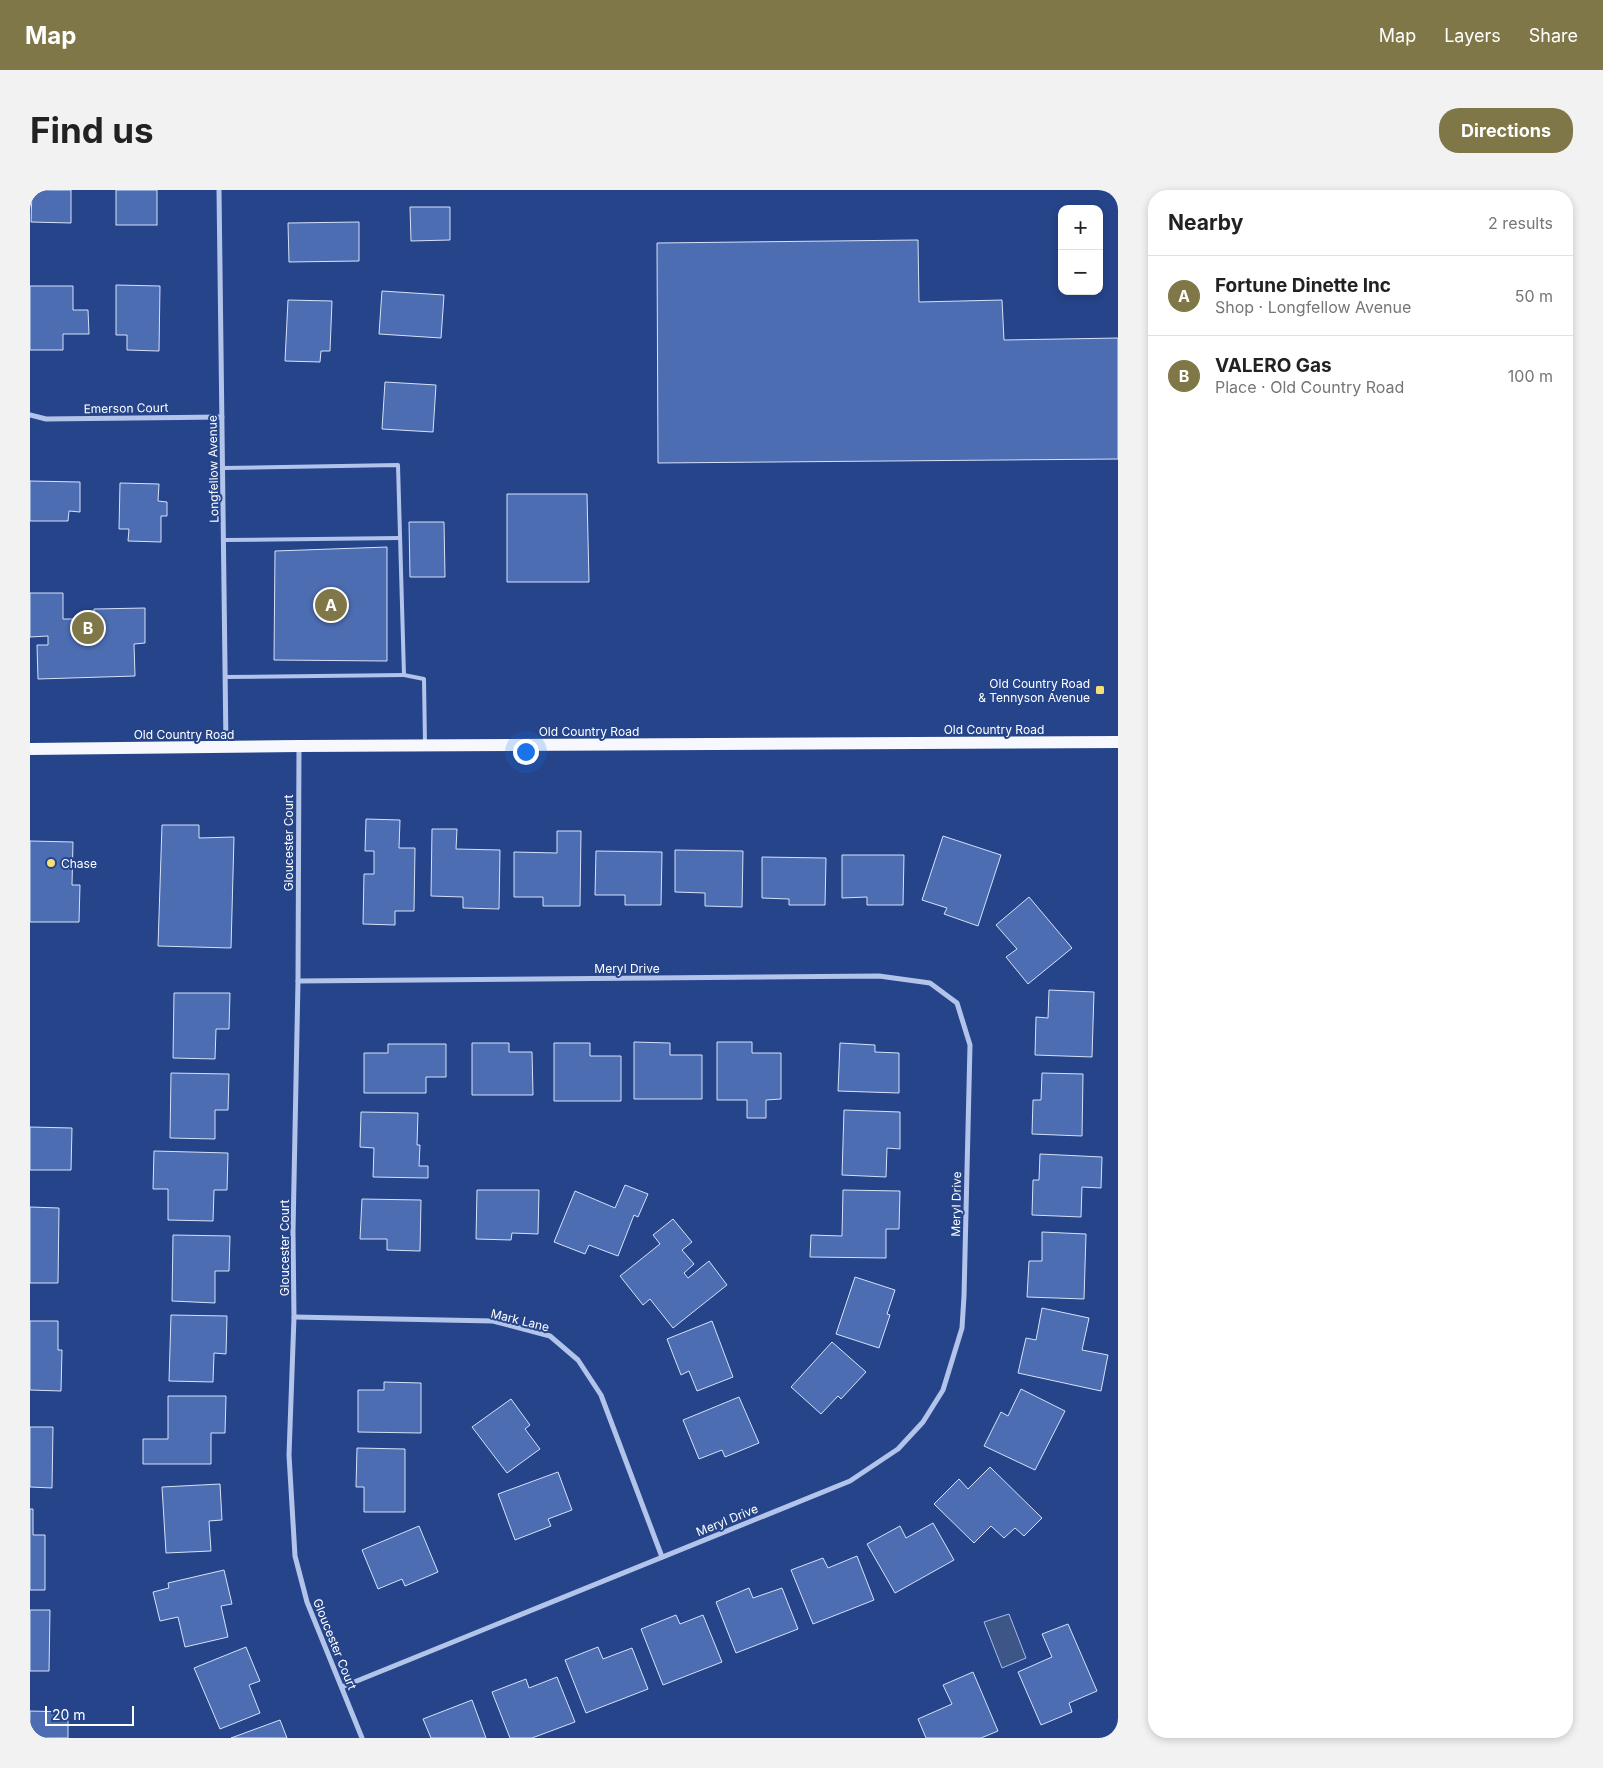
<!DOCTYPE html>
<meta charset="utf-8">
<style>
:root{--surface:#fff;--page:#f2f2f2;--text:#222;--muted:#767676;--line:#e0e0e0;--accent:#807748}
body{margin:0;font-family:Inter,sans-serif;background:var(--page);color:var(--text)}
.controls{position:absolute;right:15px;top:15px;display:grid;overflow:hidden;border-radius:10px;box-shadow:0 2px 8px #0003}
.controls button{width:45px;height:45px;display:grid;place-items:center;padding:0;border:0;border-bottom:1px solid var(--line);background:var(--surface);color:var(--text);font:25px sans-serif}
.scale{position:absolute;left:15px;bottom:12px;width:89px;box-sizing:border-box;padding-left:5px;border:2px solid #fff;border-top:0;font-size:14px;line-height:18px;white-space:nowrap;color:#fff;-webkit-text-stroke:4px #25448a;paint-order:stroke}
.you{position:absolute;left:495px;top:561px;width:18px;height:18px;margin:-12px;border:4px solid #fff;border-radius:50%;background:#1a73e8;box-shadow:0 0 0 8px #1a73e833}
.badge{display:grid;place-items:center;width:32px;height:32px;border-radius:50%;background:var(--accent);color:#fff;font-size:16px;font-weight:700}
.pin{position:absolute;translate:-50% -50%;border:2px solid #fff;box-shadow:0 1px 5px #0006}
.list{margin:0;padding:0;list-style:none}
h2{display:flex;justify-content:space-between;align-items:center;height:65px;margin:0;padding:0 20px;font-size:21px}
h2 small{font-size:16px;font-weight:400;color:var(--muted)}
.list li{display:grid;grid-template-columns:32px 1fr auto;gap:15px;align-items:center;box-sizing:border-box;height:80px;padding:0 20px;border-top:1px solid var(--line)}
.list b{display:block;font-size:19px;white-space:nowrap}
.list p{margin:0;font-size:16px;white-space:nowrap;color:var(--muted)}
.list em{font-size:16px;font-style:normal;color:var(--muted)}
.map{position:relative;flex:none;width:1088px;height:1548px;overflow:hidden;border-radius:20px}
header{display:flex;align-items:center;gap:30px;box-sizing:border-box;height:70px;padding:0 25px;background:var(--accent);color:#fff}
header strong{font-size:24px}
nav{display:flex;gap:28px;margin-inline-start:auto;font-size:18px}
.intro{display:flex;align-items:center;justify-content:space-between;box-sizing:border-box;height:120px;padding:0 30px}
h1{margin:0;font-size:35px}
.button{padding:12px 22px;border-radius:20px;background:var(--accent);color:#fff;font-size:18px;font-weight:700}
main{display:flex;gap:30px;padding:0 30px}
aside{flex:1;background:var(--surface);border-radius:20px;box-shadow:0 2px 8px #0003}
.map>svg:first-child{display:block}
</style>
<header>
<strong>Map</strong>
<nav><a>Map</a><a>Layers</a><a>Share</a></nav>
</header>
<div class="intro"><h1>Find us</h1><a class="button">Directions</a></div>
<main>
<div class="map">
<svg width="1088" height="1548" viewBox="0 0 1088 1548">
<rect width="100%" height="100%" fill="#25448a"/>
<path fill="#3e5588" stroke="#a6bdeb" d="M 979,1424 L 996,1468 L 972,1478 L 954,1432 Z"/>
<g fill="#4d6db2" stroke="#d6e1f7">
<path d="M 2,0 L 41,0 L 41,33 L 1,32 Z"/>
<rect x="86" y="0" width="41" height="35"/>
<path d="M 380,17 L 420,17 L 420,50 L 381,51 Z"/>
<path d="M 329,32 L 329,71 L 259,72 L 258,33 Z"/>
<path d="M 888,50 L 889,112 L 972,110 L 974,150 L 1088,148 L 1088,269 L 628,273 L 627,53 Z"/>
<path d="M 86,95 L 130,96 L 129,161 L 97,160 L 97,145 L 86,145 Z"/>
<path d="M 0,96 L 43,96 L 43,120 L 58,120 L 59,144 L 33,144 L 33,160 L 0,160 Z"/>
<path d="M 352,101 L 414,105 L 411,148 L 349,144 Z"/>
<path d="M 258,110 L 302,111 L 300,161 L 291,161 L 290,172 L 255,171 Z"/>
<path d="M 355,192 L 406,195 L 403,242 L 352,239 Z"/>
<path d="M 0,291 L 50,292 L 50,322 L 39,321 L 38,331 L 0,331 Z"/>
<path d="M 90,293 L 129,294 L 128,311 L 137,312 L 137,326 L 131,326 L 131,352 L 98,351 L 99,339 L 89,339 Z"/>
<path d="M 477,304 L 557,304 L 559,392 L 477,392 Z"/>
<path d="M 379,332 L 414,332 L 415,387 L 380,387 Z"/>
<path d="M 357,357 L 357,471 L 244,470 L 245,361 Z"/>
<path d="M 0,403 L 33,403 L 33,429 L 63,429 L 64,419 L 115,418 L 115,453 L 104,454 L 105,486 L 8,489 L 7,455 L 18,455 L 18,446 L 0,447 Z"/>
<path d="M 336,629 L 370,630 L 369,658 L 385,658 L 384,721 L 365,721 L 365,735 L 333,734 L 334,684 L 344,684 L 344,661 L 335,661 Z"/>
<path d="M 132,635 L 169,635 L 169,648 L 204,647 L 201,758 L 128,756 Z"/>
<path d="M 402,639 L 427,639 L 426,659 L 470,660 L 469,719 L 433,718 L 433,707 L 401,706 Z"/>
<path d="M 527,641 L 551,641 L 550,716 L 513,716 L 513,707 L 484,707 L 484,662 L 527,663 Z"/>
<path d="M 913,646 L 971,665 L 948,736 L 914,724 L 917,718 L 892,710 Z"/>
<path d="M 0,651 L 43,652 L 42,695 L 50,695 L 49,732 L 0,732 Z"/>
<path d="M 645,660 L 713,661 L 712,717 L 675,716 L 675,703 L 645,702 Z"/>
<path d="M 566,661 L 632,662 L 631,715 L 595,715 L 595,705 L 565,705 Z"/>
<path d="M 812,665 L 874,665 L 873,715 L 837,715 L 837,707 L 812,708 Z"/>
<path d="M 732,667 L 796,668 L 795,715 L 759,715 L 759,709 L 732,708 Z"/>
<path d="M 999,707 L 1042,758 L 998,794 L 976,767 L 987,759 L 966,735 Z"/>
<path d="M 1019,800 L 1064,802 L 1062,867 L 1005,865 L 1006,827 L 1018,828 Z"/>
<path d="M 144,803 L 200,803 L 199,839 L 186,839 L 185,869 L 143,868 Z"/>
<path d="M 604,852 L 640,853 L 640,865 L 672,865 L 672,909 L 604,909 Z"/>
<path d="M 687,852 L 722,852 L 722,863 L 751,863 L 751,909 L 736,910 L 736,928 L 717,928 L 717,910 L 687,910 Z"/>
<path d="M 442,853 L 479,853 L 479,862 L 502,862 L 503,905 L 442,905 Z"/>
<path d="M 524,853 L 560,853 L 560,866 L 591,866 L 591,911 L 524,911 Z"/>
<path d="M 810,853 L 845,855 L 845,862 L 869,863 L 869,903 L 808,901 Z"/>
<path d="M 358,854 L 416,854 L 416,887 L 396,887 L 396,903 L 334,903 L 334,863 L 358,863 Z"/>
<path d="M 141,883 L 199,884 L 198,920 L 185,920 L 185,949 L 140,948 Z"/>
<path d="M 1012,883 L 1053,884 L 1052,946 L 1002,944 L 1003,910 L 1011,910 Z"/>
<path d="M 814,920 L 870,922 L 870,959 L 857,958 L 856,987 L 812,985 Z"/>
<path d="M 331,922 L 388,923 L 387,955 L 390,955 L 389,976 L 398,976 L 398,988 L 343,987 L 344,958 L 330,957 Z"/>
<path d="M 0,937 L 42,938 L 41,980 L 0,980 Z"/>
<path d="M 124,961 L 198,963 L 197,1000 L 184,1000 L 183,1031 L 138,1030 L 138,999 L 123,999 Z"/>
<path d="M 1010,964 L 1072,967 L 1071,998 L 1052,997 L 1051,1027 L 1002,1025 L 1003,990 L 1009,990 Z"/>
<path d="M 595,995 L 618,1004 L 608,1027 L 604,1025 L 588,1066 L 559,1055 L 555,1064 L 524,1052 L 545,1001 L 585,1018 Z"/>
<path d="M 447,1000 L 509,1000 L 508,1044 L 482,1043 L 481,1050 L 446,1049 Z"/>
<path d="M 813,1000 L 870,1001 L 869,1039 L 856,1039 L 856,1068 L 780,1067 L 781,1045 L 812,1046 Z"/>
<path d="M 332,1009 L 391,1010 L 390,1061 L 357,1060 L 357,1049 L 330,1049 Z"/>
<path d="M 0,1017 L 29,1018 L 28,1093 L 0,1093 Z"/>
<path d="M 643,1029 L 662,1052 L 652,1060 L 664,1074 L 654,1083 L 658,1088 L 679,1071 L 697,1095 L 643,1138 L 620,1109 L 613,1115 L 590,1086 L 630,1054 L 623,1045 Z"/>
<path d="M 1012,1042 L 1056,1044 L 1054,1109 L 997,1107 L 999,1071 L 1012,1071 Z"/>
<path d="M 143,1045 L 200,1046 L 199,1081 L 185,1081 L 185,1113 L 142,1111 Z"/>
<path d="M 825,1087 L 865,1100 L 857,1124 L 860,1125 L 849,1158 L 806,1144 Z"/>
<path d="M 1012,1118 L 1059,1128 L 1052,1160 L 1078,1165 L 1071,1201 L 988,1183 L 996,1148 L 1006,1150 Z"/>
<path d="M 141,1125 L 197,1126 L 196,1164 L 184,1163 L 183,1192 L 139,1191 Z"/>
<path d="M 0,1131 L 28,1131 L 28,1160 L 32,1160 L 31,1201 L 0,1200 Z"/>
<path d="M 682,1131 L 703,1187 L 667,1201 L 659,1181 L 651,1185 L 637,1149 Z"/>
<path d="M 802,1152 L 836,1182 L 811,1209 L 808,1206 L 791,1224 L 761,1197 Z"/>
<path d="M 354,1192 L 391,1193 L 391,1243 L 328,1242 L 328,1200 L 354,1200 Z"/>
<path d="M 991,1199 L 1035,1221 L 1005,1280 L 954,1256 L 971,1222 L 978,1226 Z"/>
<path d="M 138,1206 L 196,1206 L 195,1243 L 181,1243 L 181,1274 L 113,1274 L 113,1249 L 138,1249 Z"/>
<path d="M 709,1207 L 729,1253 L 695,1267 L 692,1260 L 669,1269 L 653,1230 Z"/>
<path d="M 481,1209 L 500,1235 L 495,1239 L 510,1259 L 477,1283 L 442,1237 Z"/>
<path d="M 0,1237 L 23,1237 L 22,1298 L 0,1297 Z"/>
<path d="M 327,1258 L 375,1259 L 375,1322 L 334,1322 L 334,1297 L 326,1297 Z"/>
<path d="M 960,1277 L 1012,1328 L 994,1346 L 985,1338 L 974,1348 L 961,1336 L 944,1353 L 904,1314 L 929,1289 L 938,1299 Z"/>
<path d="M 528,1282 L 542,1320 L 518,1329 L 521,1336 L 485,1350 L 468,1304 Z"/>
<path d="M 190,1294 L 192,1330 L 179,1331 L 181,1361 L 136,1363 L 132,1297 Z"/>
<path d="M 0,1319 L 3,1319 L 3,1345 L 15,1345 L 15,1400 L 0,1400 Z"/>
<path d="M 903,1333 L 924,1370 L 865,1403 L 837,1354 L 870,1336 L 876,1348 Z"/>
<path d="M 389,1336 L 408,1382 L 375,1396 L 372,1389 L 348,1399 L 332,1360 Z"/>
<path d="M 827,1366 L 844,1410 L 783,1434 L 761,1380 L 793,1368 L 798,1378 Z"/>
<path d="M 194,1380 L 202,1414 L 191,1416 L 198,1447 L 155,1457 L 148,1427 L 130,1431 L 123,1402 L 139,1398 L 138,1393 Z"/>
<path d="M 719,1398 L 723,1408 L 752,1398 L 768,1439 L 706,1463 L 686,1412 Z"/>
<path d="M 0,1420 L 20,1420 L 19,1481 L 0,1481 Z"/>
<path d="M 646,1425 L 650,1434 L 673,1425 L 692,1472 L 633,1495 L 611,1439 Z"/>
<path d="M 1038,1434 L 1067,1501 L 1039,1513 L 1042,1522 L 1011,1535 L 988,1482 L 1022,1467 L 1012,1444 Z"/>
<path d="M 216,1457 L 230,1491 L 219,1495 L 230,1523 L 190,1539 L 164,1478 Z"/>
<path d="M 568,1457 L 573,1469 L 602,1458 L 618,1499 L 556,1523 L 535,1470 Z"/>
<path d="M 943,1482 L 968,1541 L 951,1548 L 896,1548 L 888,1529 L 922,1514 L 913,1495 Z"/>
<path d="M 527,1487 L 545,1532 L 502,1548 L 480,1548 L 462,1502 L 496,1489 L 499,1498 Z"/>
<path d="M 442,1510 L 456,1548 L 401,1548 L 393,1529 Z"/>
<path d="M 0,1521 L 38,1522 L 38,1548 L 0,1548 Z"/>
<path d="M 250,1530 L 257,1548 L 201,1548 Z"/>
</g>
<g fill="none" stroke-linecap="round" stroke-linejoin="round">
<g stroke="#b2c4ea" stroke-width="4">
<path d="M 194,278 L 368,275 L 374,485 L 394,489 L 395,554"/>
<path d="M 193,350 L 370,348"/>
<path d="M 195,487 L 374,485"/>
</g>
<g stroke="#b2c4ea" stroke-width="5">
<path d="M 189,0 L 196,557"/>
<path d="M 0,225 L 16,229 L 192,227"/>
<path d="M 269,556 L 268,791 L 263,1042 L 264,1127 L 259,1265 L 265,1366 L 277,1412 L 332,1548"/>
<path d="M 268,791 L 849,786 L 900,793 L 927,813 L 940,855 L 934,1106 L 932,1138 L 913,1200 L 893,1232 L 868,1259 L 820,1291 L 312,1497"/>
<path d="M 264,1127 L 463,1131 L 520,1146 L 548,1170 L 571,1205 L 632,1367"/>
</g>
<path stroke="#f6f8fe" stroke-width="12" d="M 0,559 L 269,556 L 1088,552"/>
</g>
<g fill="#f4e076" stroke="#25448a" stroke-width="2">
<rect x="1065" y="495" width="10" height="10" rx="2.5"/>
<circle cx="21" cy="673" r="5"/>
</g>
<g text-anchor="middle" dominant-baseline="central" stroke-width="4" stroke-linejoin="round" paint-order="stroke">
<g font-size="12" fill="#fff" stroke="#25448a">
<text transform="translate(96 218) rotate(-1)">Emerson Court</text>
<text transform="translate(183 279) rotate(-91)">Longfellow Avenue</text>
<text x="964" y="539">Old Country Road</text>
<text x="559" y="541">Old Country Road</text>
<text x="154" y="544">Old Country Road</text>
<text transform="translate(258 653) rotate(-90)">Gloucester Court</text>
<text x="597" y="778">Meryl Drive</text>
<text transform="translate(926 1014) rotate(-89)">Meryl Drive</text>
<text transform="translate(254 1058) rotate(-90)">Gloucester Court</text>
<text transform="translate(490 1130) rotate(14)">Mark Lane</text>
<text transform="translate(697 1330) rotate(-22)">Meryl Drive</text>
<text transform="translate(305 1454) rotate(68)">Gloucester Court</text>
</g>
<g font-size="12" fill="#fff" stroke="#25448a" text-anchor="end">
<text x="1060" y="493">Old Country Road<tspan x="1060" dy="14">&amp; Tennyson Avenue</tspan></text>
<text x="31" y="673" text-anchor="start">Chase</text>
</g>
</g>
</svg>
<div class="controls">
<button>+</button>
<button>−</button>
</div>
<div class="scale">20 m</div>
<div class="you"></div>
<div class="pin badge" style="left:301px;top:415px">A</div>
<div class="pin badge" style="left:58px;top:438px">B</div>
</div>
<aside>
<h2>Nearby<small>2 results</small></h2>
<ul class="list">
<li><span class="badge">A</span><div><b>Fortune Dinette Inc</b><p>Shop · Longfellow Avenue</p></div><em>50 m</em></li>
<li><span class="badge">B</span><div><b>VALERO Gas</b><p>Place · Old Country Road</p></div><em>100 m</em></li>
</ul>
</aside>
</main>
